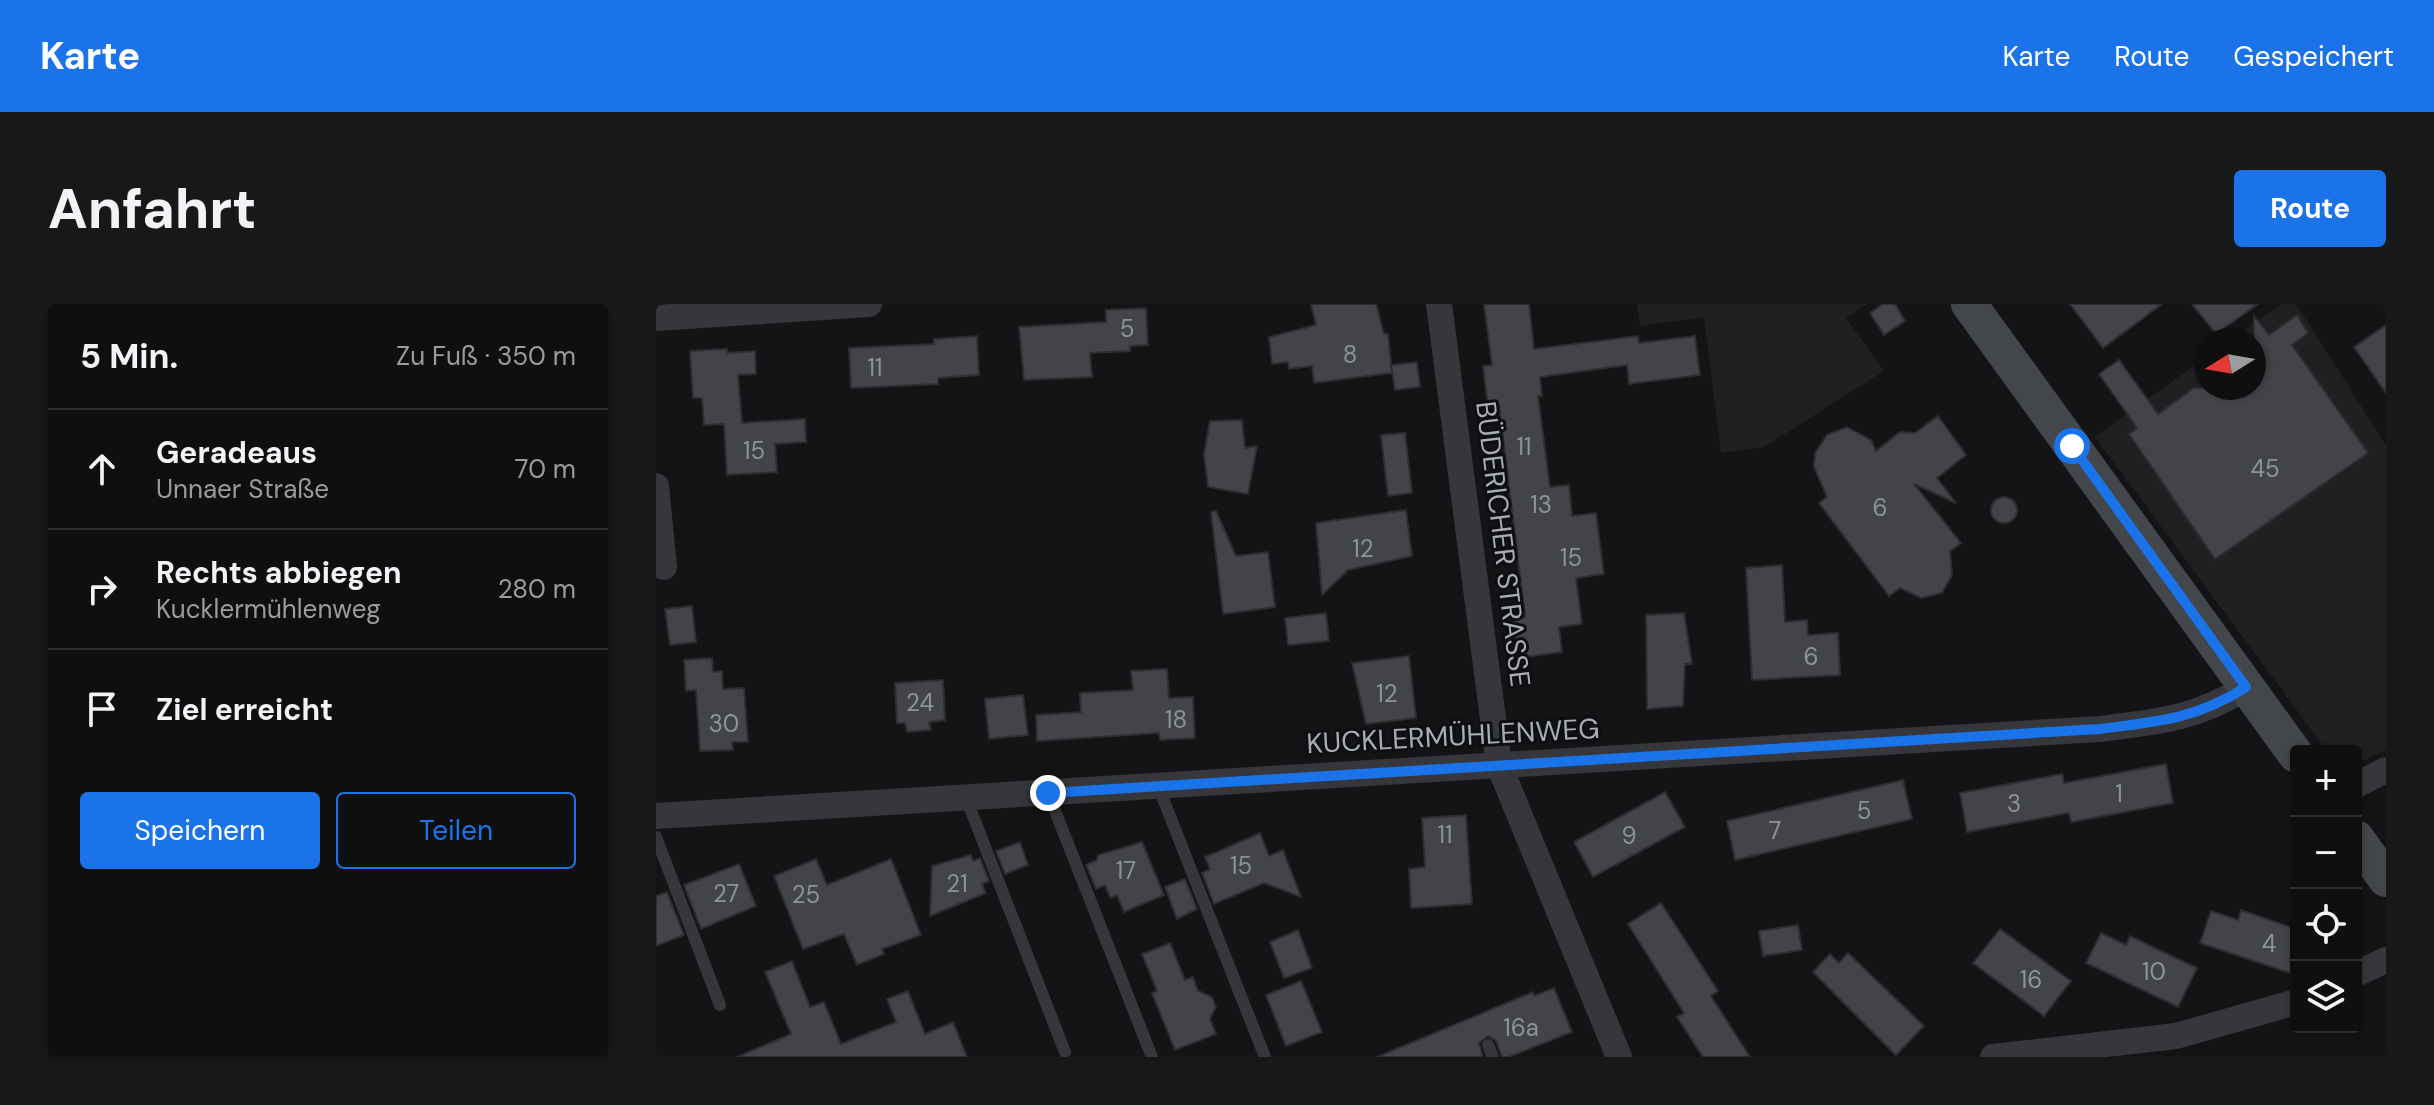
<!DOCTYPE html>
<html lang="de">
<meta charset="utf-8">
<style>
:root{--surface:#0f0f10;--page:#181819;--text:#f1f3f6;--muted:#9b9c9f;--line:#2f2f30;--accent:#1a73e8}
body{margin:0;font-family:"DM Sans",sans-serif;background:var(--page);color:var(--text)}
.controls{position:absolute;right:24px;bottom:24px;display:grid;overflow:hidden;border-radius:8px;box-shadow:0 2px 6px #0004}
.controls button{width:72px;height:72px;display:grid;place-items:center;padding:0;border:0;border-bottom:2px solid var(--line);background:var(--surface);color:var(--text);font:40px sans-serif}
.compass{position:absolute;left:1538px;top:24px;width:72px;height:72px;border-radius:50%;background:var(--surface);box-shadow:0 2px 6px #0004;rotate:259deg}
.stop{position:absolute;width:24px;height:24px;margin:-18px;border:6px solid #1a73e8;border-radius:50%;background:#fff}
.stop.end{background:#1a73e8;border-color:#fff;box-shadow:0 2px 8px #0008}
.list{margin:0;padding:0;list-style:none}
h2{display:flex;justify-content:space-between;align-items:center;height:104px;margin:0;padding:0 32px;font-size:34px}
h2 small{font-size:26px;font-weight:400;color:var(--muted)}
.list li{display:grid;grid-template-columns:52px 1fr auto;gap:24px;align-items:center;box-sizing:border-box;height:120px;padding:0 32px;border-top:2px solid var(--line)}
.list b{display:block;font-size:30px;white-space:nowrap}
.list p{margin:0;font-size:26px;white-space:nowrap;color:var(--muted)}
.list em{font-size:26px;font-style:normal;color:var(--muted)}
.actions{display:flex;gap:16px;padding:24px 32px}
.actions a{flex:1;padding:18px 0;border:2px solid var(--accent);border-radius:8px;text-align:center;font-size:28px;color:var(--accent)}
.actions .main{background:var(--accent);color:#fff}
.icon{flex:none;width:44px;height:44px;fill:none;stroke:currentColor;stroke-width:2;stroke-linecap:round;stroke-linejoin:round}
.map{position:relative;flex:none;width:1730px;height:753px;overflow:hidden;border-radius:8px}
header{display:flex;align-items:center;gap:48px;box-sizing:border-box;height:112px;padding:0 40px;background:var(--accent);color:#fff}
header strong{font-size:38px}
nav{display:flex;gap:44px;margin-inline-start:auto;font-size:28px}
.intro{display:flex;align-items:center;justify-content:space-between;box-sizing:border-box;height:192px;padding:0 48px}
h1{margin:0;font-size:56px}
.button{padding:20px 36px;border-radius:8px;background:var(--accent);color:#fff;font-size:28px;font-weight:700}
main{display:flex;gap:48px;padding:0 48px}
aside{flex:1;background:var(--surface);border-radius:8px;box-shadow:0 2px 6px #0004}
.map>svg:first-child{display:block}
</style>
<header>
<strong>Karte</strong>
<nav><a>Karte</a><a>Route</a><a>Gespeichert</a></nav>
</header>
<div class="intro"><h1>Anfahrt</h1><a class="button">Route</a></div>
<main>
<aside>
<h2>5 Min.<small>Zu Fuß · 350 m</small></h2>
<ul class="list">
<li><svg class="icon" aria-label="ahead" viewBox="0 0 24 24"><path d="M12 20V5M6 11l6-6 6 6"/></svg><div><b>Geradeaus</b><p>Unnaer Straße</p></div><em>70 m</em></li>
<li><svg class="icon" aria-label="right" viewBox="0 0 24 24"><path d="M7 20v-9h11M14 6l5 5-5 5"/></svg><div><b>Rechts abbiegen</b><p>Kucklermühlenweg</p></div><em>280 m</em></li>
<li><svg class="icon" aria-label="arrive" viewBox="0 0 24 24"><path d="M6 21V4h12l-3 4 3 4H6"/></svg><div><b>Ziel erreicht</b></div></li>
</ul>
<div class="actions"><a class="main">Speichern</a><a>Teilen</a></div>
</aside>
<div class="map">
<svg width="1730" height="753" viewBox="0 0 1730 753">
<rect width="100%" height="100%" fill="#141416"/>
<g fill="#202022">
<path d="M 981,0 L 1211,0 L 1190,14 L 1228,67 L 1108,143 L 1065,149 L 1048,13 L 984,22 Z"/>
<path d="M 1625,0 L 1640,0 L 1730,141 L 1730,446 L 1700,460 L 1700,447 L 1671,447 L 1439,133 L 1550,53 L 1550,84 L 1598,84 L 1598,36 L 1574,36 Z"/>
</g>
<g fill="#434449" stroke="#2e2e31" stroke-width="2">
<path d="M 655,0 L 720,0 L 728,30 L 732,30 L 736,69 L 658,79 L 656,62 L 633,65 L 632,58 L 616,60 L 613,33 L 660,21 Z"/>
<path d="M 828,0 L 873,0 L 878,45 L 982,32 L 983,39 L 1039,32 L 1044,71 L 973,80 L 971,61 L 884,73 L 886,92 L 882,92 L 894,183 L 913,181 L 916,212 L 940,209 L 948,270 L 920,274 L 926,320 L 903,323 L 906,348 L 862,354 L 857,314 L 869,313 L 843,101 L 832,102 L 827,62 L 836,61 Z"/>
<path d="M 1227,0 L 1239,0 L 1249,17 L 1228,31 L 1214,9 Z"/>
<path d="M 1414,0 L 1506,0 L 1447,44 Z"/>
<path d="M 1536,0 L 1602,0 L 1560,30 Z"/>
<path d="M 490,4 L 492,41 L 474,42 L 474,47 L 434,49 L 436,73 L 368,76 L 363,23 L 450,18 L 450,6 Z"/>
<path d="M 1641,11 L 1652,29 L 1636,41 L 1712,149 L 1559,255 L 1473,130 L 1481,124 L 1443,70 L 1463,56 L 1502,110 L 1538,84 L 1598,84 L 1598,12 L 1613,31 Z"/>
<path d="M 1730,21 L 1730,89 L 1698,43 Z"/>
<path d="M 321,32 L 323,71 L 282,74 L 282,80 L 195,84 L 193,44 L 278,40 L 278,35 Z"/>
<path d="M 71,45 L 72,49 L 99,47 L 100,70 L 82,71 L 86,119 L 149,115 L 150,138 L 119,140 L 121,168 L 71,171 L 68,120 L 48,121 L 46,94 L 37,94 L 34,47 Z"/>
<path d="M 761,58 L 764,83 L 739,86 L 735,61 Z"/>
<path d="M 1282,112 L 1310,151 L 1281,174 L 1300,199 L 1258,180 L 1305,239 L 1294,247 L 1296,271 L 1286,289 L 1265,294 L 1244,284 L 1233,292 L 1163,199 L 1171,193 L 1158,163 L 1159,149 L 1171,131 L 1191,123 L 1215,136 L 1220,147 L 1244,128 L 1259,129 Z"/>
<path d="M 586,116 L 589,144 L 601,142 L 592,190 L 552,183 L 548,150 L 554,117 Z"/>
<path d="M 749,129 L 756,189 L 732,192 L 725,131 Z"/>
<circle cx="1348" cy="206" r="13"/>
<path d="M 750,206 L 756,252 L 692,266 L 666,291 L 660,219 Z"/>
<path d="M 560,207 L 580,252 L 612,248 L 619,303 L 567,310 L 555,208 Z"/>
<path d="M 1126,261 L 1129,318 L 1151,316 L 1152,331 L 1182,329 L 1184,371 L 1096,376 L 1090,264 Z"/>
<path d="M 36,302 L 40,338 L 14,341 L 9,305 Z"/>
<path d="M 670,309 L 673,337 L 632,341 L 629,314 Z"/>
<path d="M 1028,309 L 1036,360 L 1029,360 L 1027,402 L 991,405 L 990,311 Z"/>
<path d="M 753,352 L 760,414 L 710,420 L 696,359 Z"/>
<path d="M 56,354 L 57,368 L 66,367 L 67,385 L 88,384 L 92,438 L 76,438 L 77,446 L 44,447 L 40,386 L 30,387 L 28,356 Z"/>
<path d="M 511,365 L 513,394 L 537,393 L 539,434 L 504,436 L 503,429 L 381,437 L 380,411 L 425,408 L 424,389 L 477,386 L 475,367 Z"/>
<path d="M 287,376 L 289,416 L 273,418 L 275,426 L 251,428 L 249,419 L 241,419 L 239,379 Z"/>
<path d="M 367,391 L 372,431 L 333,435 L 329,395 Z"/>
<path d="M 1510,460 L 1517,499 L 1415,518 L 1413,509 L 1311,528 L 1304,489 L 1406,470 L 1408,479 Z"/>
<path d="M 1247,476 L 1256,515 L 1079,556 L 1071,517 Z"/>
<path d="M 1009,488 L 1029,523 L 937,573 L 918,538 Z"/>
<path d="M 810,511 L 816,600 L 755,604 L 753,565 L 769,563 L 766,514 Z"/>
<path d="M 604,529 L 613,552 L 627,546 L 645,593 L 608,579 L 558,600 L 546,569 L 554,565 L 549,553 Z"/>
<path d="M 364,538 L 372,561 L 349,570 L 340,547 Z"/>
<path d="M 486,538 L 508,591 L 468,608 L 461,591 L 454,594 L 449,581 L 440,585 L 430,561 L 441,556 L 442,551 Z"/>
<path d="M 315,551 L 317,557 L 324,554 L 333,577 L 326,580 L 330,589 L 274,612 L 276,562 Z"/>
<path d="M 160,555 L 171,581 L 235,555 L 265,631 L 226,645 L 228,650 L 201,661 L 188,630 L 147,645 L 118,572 Z"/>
<path d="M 83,560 L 100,602 L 45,625 L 28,581 Z"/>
<path d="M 529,575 L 541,605 L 521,615 L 509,583 Z"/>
<path d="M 11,588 L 28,631 L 0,642 L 0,592 Z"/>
<path d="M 1005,599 L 1062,687 L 1055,692 L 1094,753 L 1047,753 L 1021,713 L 1028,709 L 972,620 Z"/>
<path d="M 1585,606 L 1640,625 L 1640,671 L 1544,639 L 1555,607 L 1582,616 Z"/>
<path d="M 1142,621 L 1146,646 L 1107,652 L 1103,627 Z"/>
<path d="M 1344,625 L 1415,677 L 1388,712 L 1317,659 Z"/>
<path d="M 642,626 L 656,664 L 628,674 L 614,638 Z"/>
<path d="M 1445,629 L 1470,641 L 1474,632 L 1541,664 L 1522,703 L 1430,659 Z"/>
<path d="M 514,639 L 529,676 L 537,673 L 542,687 L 556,693 L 560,703 L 554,715 L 560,730 L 519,746 L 496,689 L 501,687 L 486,650 Z"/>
<path d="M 1192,649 L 1268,722 L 1240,751 L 1157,668 L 1174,650 L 1183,659 Z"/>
<path d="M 136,657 L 154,703 L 168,698 L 185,740 L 240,718 L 231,695 L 252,687 L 269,730 L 297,718 L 311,753 L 81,753 L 135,730 L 109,668 Z"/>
<path d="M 645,677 L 666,728 L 630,742 L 610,691 Z"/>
<path d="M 898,684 L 916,728 L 853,753 L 846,753 L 840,737 L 832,732 L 823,739 L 827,753 L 721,753 L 877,688 L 878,692 Z"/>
</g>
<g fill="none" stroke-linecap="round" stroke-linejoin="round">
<g stroke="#35373a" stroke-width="12">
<path d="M 502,482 L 609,753"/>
<path d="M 392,489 L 496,753"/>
<path d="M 310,494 L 409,748"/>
<path d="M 0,533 L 64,701"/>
<path d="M 832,741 L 837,753"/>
</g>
<g stroke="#35373a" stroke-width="26">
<path d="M 783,0 L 843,461 L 963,753"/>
<path d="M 0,14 L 213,0"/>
<path d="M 0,182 L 8,263"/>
<path d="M 1700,481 L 1730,466"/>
<path d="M 0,512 L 1443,425 C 1500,418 1541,415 1590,383"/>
<path d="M 1700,670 L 1730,656"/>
<path d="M 1337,753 L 1520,732 L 1640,698"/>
</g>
<g stroke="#43464a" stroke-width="36">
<path d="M 1313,0 L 1640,451"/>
<path d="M 1700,534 L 1730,575"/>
</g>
</g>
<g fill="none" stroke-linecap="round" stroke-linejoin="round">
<path stroke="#1a73e8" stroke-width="10" d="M 392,489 L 1443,425 C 1500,418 1541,415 1590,383 L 1416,142"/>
</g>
<g text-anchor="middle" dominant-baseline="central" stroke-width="6" stroke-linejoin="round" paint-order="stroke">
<g font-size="24" fill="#8d939a">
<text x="471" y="24">5</text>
<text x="694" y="50">8</text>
<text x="219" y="63">11</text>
<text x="868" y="142">11</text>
<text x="98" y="146">15</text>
<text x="1609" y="164">45</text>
<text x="885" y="200">13</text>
<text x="1224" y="203">6</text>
<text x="707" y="244">12</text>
<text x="915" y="253">15</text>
<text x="1155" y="352">6</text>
<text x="731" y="389">12</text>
<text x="264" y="398">24</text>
<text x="520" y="415">18</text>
<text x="68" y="419">30</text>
<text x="1463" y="489">1</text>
<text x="1358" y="499">3</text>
<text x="1208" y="506">5</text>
<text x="1119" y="526">7</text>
<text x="789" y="530">11</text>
<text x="973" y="531">9</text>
<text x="585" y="561">15</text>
<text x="470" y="566">17</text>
<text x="301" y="579">21</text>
<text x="70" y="589">27</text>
<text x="150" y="590">25</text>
<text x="1613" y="639">4</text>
<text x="1498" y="667">10</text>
<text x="1375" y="675">16</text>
<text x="865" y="723">16a</text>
</g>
<g font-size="28" fill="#a6adb5" stroke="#0f0f11">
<text transform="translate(847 240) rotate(83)">BÜDERICHER STRASSE</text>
<text transform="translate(797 432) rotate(-3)">KUCKLERMÜHLENWEG</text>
</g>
</g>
</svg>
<div class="controls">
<button>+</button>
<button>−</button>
<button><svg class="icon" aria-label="locate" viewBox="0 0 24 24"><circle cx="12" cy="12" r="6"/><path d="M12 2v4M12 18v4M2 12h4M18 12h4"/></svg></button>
<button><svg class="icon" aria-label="layers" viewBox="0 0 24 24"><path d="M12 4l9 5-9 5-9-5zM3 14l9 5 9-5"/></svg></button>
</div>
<svg class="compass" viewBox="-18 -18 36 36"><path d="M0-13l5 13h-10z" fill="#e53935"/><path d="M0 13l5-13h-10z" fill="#9b9c9f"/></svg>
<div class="stop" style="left:1416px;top:142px"></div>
<div class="stop end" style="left:392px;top:489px"></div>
</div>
</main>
